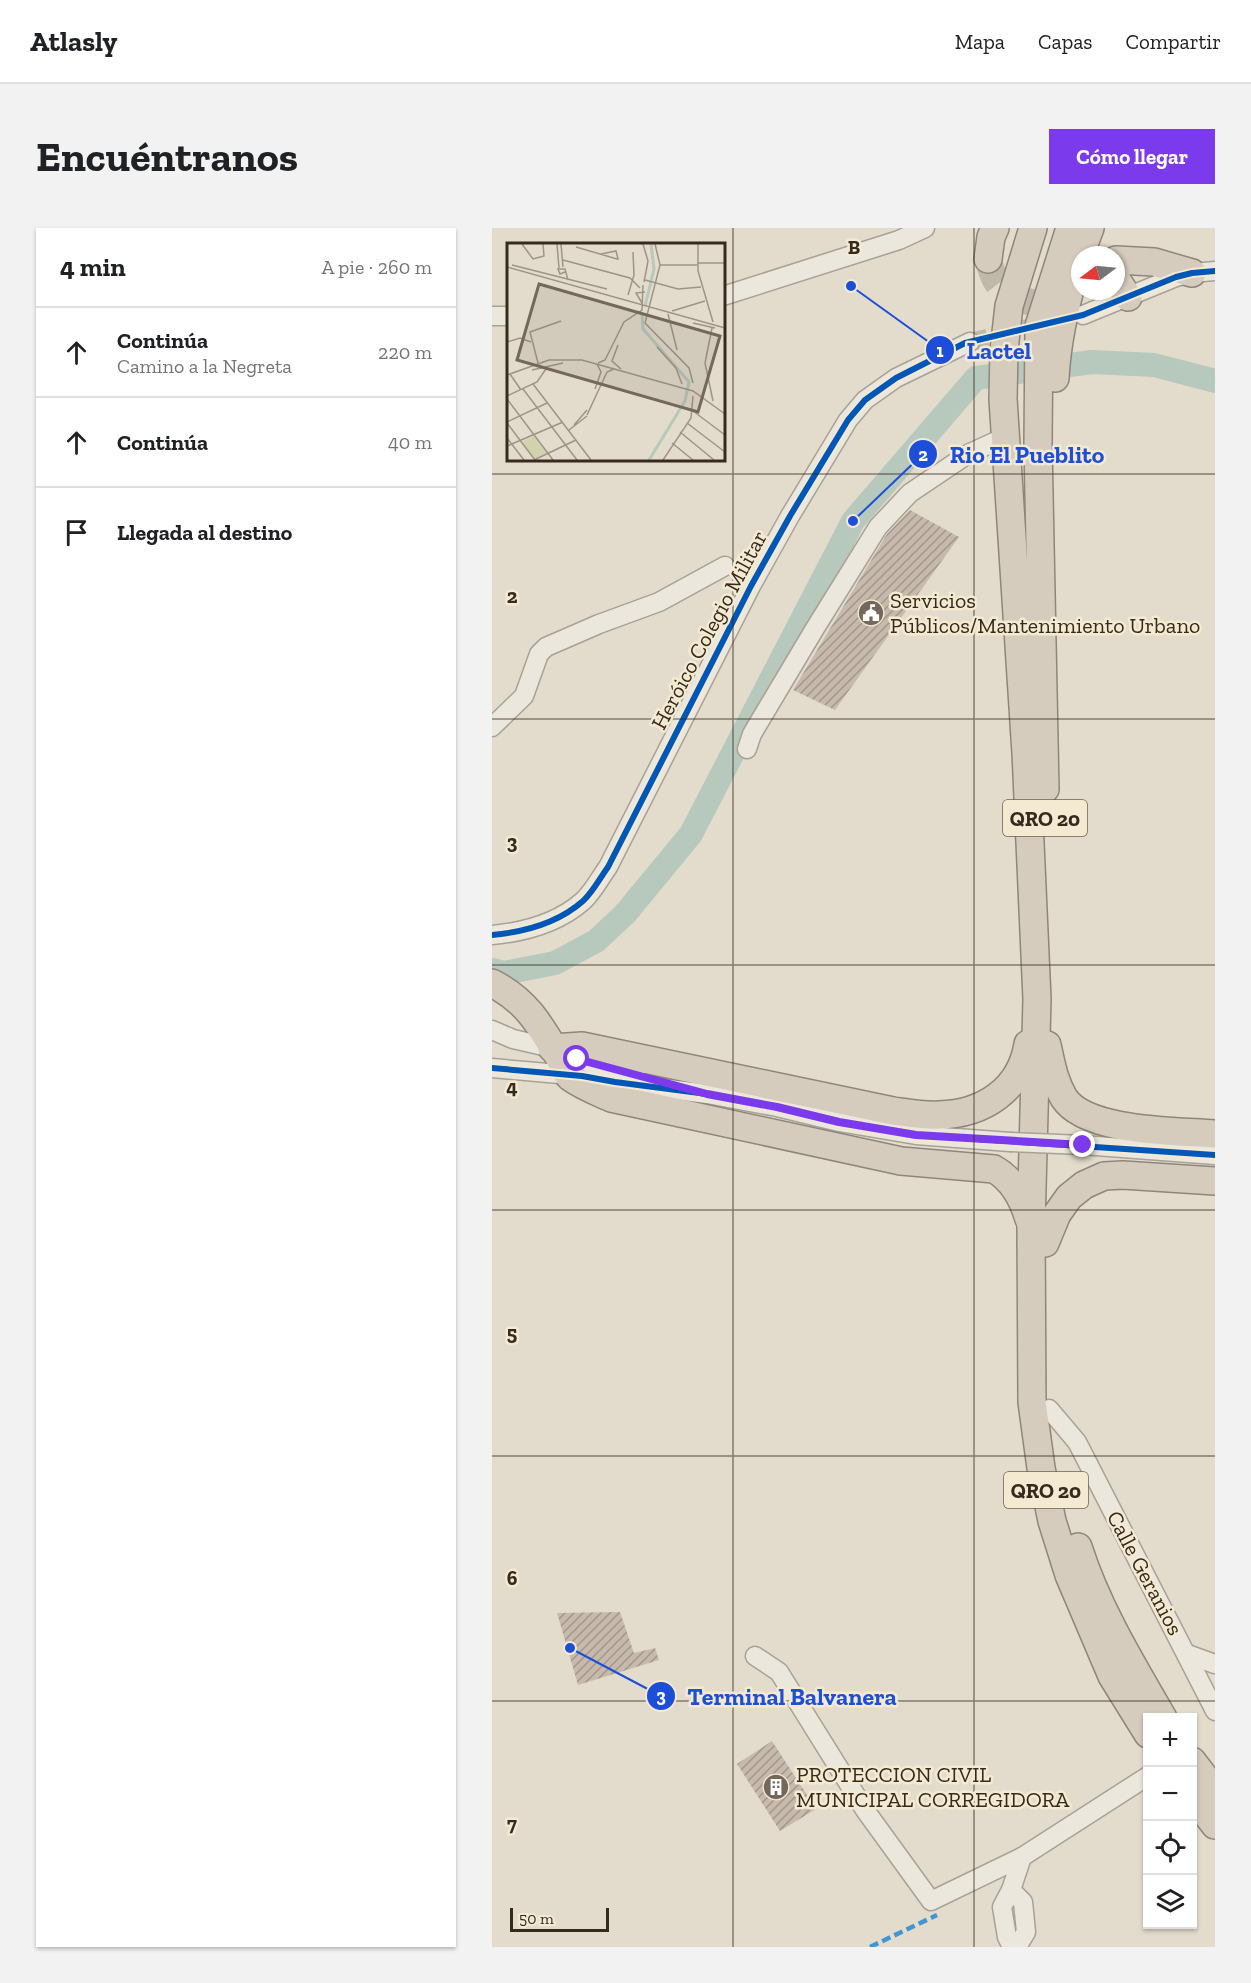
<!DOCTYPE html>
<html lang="es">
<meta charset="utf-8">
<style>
:root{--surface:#fff;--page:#f2f2f2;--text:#202124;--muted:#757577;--line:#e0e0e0;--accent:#7c3aed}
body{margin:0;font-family:"Zilla Slab",serif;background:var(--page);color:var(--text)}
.controls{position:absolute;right:18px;bottom:18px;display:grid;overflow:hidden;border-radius:0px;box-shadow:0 2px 4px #0004}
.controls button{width:54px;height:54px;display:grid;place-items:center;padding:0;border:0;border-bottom:2px solid var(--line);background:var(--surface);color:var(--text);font:30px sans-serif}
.compass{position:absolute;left:579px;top:18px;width:54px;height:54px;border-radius:50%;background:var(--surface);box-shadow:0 2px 4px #0004;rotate:254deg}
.scale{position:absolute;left:18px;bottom:15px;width:99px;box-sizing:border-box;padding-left:6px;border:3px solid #36291e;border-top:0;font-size:16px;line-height:21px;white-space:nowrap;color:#36291e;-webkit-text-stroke:4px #f4ead1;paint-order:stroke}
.stop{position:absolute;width:18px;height:18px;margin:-14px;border:4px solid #7c3aed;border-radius:50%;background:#fff}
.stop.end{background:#7c3aed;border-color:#fff;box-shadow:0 2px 6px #0008}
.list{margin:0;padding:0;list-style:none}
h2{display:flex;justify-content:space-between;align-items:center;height:78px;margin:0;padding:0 24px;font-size:26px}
h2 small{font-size:20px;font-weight:400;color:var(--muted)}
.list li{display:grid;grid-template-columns:39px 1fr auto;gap:18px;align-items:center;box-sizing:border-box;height:90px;padding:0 24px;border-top:2px solid var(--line)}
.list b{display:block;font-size:22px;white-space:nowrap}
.list p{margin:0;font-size:20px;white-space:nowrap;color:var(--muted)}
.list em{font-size:20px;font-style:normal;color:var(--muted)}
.icon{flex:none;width:33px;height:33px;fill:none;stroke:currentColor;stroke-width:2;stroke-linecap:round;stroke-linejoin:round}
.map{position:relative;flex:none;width:723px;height:1719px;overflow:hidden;border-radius:0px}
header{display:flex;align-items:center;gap:36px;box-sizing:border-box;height:84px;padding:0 30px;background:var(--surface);border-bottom:2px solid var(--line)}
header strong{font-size:28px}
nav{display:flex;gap:33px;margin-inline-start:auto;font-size:21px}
.intro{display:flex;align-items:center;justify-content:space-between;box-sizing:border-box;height:144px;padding:0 36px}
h1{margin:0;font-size:42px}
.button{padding:15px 27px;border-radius:0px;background:var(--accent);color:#fff;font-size:21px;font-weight:700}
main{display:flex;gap:36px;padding:0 36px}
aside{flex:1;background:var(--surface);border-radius:0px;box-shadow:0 2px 4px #0004}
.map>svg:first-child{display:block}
</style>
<header>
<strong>Atlasly</strong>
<nav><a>Mapa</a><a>Capas</a><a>Compartir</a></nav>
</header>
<div class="intro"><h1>Encuéntranos</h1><a class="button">Cómo llegar</a></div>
<main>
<aside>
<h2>4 min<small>A pie · 260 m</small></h2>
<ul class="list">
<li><svg class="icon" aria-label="ahead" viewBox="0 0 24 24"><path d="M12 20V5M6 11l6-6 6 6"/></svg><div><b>Continúa</b><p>Camino a la Negreta</p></div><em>220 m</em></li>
<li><svg class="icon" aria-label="ahead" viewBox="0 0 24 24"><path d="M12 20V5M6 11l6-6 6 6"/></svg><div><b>Continúa</b></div><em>40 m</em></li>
<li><svg class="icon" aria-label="arrive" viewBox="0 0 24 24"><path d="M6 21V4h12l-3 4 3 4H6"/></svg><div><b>Llegada al destino</b></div></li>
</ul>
</aside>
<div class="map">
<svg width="723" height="1719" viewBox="0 0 723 1719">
<defs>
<pattern id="building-hatch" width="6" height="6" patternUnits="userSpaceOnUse" patternTransform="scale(1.5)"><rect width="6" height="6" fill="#c7baad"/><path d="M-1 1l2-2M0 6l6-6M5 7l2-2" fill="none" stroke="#a2978c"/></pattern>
</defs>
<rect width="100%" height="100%" fill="#e3dccc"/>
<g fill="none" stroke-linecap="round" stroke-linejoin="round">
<path stroke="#b7c8bd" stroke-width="24" d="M 0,742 L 12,745 L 63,735 L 104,713 L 133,686 L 199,606 L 361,293 L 484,150 L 600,134 L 662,137 L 723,153"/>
</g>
<g fill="url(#building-hatch)">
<path d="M 418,282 L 467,309 L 343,482 L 301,462 L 395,306 Z"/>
<path d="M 128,1384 L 142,1425 L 163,1420 L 167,1432 L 86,1457 L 65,1385 Z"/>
<path d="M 280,1513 L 324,1581 L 288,1603 L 245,1536 Z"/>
</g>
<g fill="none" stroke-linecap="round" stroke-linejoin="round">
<path stroke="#c0b8a9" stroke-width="18" stroke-dasharray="18 9" stroke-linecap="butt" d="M 478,114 L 557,95"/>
<path stroke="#c0b8a9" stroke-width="27" stroke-dasharray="27 14" stroke-linecap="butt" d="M 496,31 C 499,41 501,52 510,60 C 527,76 555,79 576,73"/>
<g stroke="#a8a195" stroke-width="21">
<g id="minor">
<path d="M 231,68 L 407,12 L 433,0"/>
<path d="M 591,87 L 684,49 L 700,45 L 723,43"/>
<path d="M 0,88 L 16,88"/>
<path d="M 0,499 L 32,468 L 47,426 L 54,419 L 107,396 L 167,374 L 233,338"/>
<path d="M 255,521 L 260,506 L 322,402 L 386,299 L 418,265 L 476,226 L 513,209"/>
<path d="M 0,707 C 33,704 66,695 91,673 C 101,664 108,650 116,639 L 259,358 L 298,288 L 356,192 L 373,172 L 404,150 L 478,114"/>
<path d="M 0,802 L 21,811 L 60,820 L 77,828 L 144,847"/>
<path d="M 0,840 L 90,848 L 123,854 L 215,866 L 285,879 L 347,894 L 424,907 L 518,914"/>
<path d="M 591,917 L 723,927"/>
<path d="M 557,1181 L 585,1214 L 723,1483"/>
<path d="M 695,1426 L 723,1436"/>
<path d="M 263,1428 L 287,1444 L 373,1582 L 439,1673 L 530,1629 L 656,1548"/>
<path d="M 519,1662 L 531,1674 L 534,1704 L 525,1719"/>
<path d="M 520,1719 L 515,1709 L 510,1679 L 519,1662 L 530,1629"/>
</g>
</g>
<g stroke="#8e867c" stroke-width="30">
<g id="highway">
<path d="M 541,0 L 517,78 L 512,122 L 511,171 L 534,525 L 545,771 L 539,998 L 540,1174 L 549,1240 L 560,1293 L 577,1347 L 620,1448 L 656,1506"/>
<path d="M 588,27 L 598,0"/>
<path d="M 496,31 L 499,9 L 503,0"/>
<path d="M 624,32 L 662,34 L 700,45"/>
<path d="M 624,51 L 636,69"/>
<path d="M 563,150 C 565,112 573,77 584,40"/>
<path d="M 553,561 L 546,217 L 547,98 L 578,0"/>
<path d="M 0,755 C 35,773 48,797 67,829 C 71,835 73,844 78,849 C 90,858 106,864 119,870 L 409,933 L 502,941 C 520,951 531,971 537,991"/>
<path d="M 555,817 C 559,835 562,853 572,870 C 594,904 684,903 723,906"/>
<path d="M 60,820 L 90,818 L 401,883 C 416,885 432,888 447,887 C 492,886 529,861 536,816"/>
<path d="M 553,1015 L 565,986 L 577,969 L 592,957 L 612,948 L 631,947 L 723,953"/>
<path d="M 586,1319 C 605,1379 639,1435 671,1490"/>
<path d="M 700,1533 L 723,1563"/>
<path d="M 700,1567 L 723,1597"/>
</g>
</g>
<use href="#minor" stroke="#ece7dd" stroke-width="18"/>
<use href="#highway" stroke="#d6ccbd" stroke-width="27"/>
<g stroke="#a8a195" stroke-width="21" stroke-linecap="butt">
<path id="minor-bridge" d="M 518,914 L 591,917"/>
</g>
<use href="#minor-bridge" stroke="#ece7dd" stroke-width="18"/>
<path stroke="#3e96d5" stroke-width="4.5" stroke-dasharray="9 4.5" stroke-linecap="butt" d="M 378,1719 L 445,1687"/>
<g stroke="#f4ead1" stroke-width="10">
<g id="cycleway">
<path d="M 0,707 C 33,704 66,695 91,673 C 101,664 108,650 116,639 L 259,358 L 298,288 L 356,192 L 373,172 L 404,150 L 473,115 L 591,87 L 684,49 L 700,45 L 723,43"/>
<path d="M 0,840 L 90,848 L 123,854 L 215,866 L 285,879 L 347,894 L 424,907 L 723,927"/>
</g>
</g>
<use href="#cycleway" stroke="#0057b8" stroke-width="6"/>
</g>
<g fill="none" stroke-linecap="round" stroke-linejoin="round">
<path stroke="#7c3aed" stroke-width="8" d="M 85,831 L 215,866 L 285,879 L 347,894 L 424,907 L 591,917"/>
</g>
<path fill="none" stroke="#36291e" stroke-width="1.5" stroke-opacity="0.55" d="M 241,0 L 241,1719M 482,0 L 482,1719M 0,246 L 723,246M 0,491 L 723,491M 0,737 L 723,737M 0,982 L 723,982M 0,1228 L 723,1228M 0,1473 L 723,1473"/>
<defs>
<g id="civic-disc" transform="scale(1.35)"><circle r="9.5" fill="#73685b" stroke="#f4ead1"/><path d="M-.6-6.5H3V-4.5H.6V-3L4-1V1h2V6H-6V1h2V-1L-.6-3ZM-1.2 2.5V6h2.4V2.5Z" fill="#fff"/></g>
<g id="building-disc" transform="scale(1.35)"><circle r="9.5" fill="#73685b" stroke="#f4ead1"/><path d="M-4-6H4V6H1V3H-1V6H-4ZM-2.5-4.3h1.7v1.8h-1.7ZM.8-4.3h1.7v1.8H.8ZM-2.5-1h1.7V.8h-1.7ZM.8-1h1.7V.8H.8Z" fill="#fff"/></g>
</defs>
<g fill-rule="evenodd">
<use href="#civic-disc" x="379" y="385"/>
<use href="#building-disc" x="284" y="1559"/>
</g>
<g text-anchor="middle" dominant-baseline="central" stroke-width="5" stroke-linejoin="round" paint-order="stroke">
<g fill="#f4ead1" stroke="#6f6354" stroke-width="1.5">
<rect x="511" y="572" width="84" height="36" rx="4.5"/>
<rect x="512" y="1244" width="84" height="36" rx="4.5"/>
</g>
<g font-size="21" font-weight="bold" fill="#36291e">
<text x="553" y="590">QRO 20</text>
<text x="554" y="1262">QRO 20</text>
</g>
<g font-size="22" fill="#36291e" stroke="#f4ead1" text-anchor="start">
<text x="398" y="372">Servicios<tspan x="398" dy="25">Públicos/Mantenimiento Urbano</tspan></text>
<text x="304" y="1546">PROTECCION CIVIL<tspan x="304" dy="25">MUNICIPAL CORREGIDORA</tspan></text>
</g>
<g font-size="22" fill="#36291e" stroke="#f4ead1">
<text transform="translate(217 402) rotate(-62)">Heróico Colegio Militar</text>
<text transform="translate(653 1345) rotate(62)">Calle Geranios</text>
</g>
</g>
<g transform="translate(15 15)">
<rect width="218" height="218" fill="#e3dccc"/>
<path d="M 27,193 L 40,210 L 28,216 L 15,199 Z" fill="#d2d2ae"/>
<path fill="none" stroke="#b7c8bd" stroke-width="3" d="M 138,63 L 147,26 L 144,1M 135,70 L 136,86 L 182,139 L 178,158 L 142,217"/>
<path fill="none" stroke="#9e9486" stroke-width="1.5" d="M 15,1 L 26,16 L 37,13 L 36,1M 50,1 L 52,25M 54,1 L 56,24M 136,1 L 141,18 L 137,39M 148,1 L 153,22 L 138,80 L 182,125 L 186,140M 191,1 L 191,28 L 206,79M 69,4 L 110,16 L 111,16 L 109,8 L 94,11M 56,17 L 123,35 L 133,45M 190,20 L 218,20M 5,22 L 100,46M 153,22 L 190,22M 0,24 L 218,85M 58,29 L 53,31 L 51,26 L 58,26 L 61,37M 138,37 L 171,46 L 194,44M 121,52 L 127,32 L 126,9M 135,60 L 129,50 L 138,49M 165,68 L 198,58M 161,71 L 170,107M 186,80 L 208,85M 205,85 L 198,120 L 206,158M 0,99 L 13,95 L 24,99M 111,102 L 105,118 L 114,126M 150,104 L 169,125 L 175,141M 31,120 L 23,89 L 54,78M 91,120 L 98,117 L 117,79 L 135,67 L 136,42M 25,127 L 56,120M 3,131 L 14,147M 0,132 L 42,117 L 75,117 L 186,148 L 218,171M 26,141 L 84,217M 16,146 L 70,217M 88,146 L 94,129 L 90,121M 0,153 L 30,139 L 41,123M 0,156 L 46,217M 186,168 L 218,192M 80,172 L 100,129 L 107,126M 0,179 L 40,160M 0,180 L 28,217M 180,180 L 218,209M 67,182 L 80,167M 62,187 L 80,173M 173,189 L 207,217M 0,195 L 17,217M 165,200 L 186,217M 0,203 L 56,179M 27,217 L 69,197M 156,217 L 184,175 L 186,153"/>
<path fill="#73685b" fill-opacity="0.15" stroke="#73685b" stroke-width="3" d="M 32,41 L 213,93 L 191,169 L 10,117 Z"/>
<rect width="218" height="218" fill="none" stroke="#36291e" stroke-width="3"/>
</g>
<g font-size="20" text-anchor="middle" font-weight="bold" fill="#36291e" stroke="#f4ead1" stroke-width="5" stroke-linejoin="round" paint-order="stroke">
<text x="362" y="26">B</text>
<text x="20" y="375">2</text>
<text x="20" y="621">3</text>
<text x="20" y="866">4</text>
<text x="20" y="1112">5</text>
<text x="20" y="1357">6</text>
<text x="20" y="1603">7</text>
</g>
<path fill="none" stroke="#1d4ed8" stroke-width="2" d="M359 58L448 122M361 293L431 226M78 1420L169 1468"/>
<g fill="#1d4ed8" stroke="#f4ead1" stroke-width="2">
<circle cx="359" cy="58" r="6"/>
<circle cx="361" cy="293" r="6"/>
<circle cx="78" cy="1420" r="6"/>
<circle cx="448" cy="122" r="15"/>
<circle cx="431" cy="226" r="15"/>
<circle cx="169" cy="1468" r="15"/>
</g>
<g font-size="18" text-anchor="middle" font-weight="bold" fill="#fff">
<text x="448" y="129">1</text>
<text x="431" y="233">2</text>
<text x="169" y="1474">3</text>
</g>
<g font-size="24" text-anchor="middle" font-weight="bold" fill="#1d4ed8" stroke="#f4ead1" stroke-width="5" stroke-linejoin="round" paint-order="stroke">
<text x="507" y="131">Lactel</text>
<text x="535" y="235">Rio El Pueblito</text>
<text x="300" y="1477">Terminal Balvanera</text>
</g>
</svg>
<div class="controls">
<button>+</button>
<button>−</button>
<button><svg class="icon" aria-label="locate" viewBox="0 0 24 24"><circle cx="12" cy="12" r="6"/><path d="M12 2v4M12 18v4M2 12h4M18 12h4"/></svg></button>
<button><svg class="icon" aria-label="layers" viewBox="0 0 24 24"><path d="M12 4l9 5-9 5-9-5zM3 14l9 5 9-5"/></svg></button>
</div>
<svg class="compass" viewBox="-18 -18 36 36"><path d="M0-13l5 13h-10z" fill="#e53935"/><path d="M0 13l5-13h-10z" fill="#757577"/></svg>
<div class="scale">50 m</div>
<div class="stop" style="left:85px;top:831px"></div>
<div class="stop end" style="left:591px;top:917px"></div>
</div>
</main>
